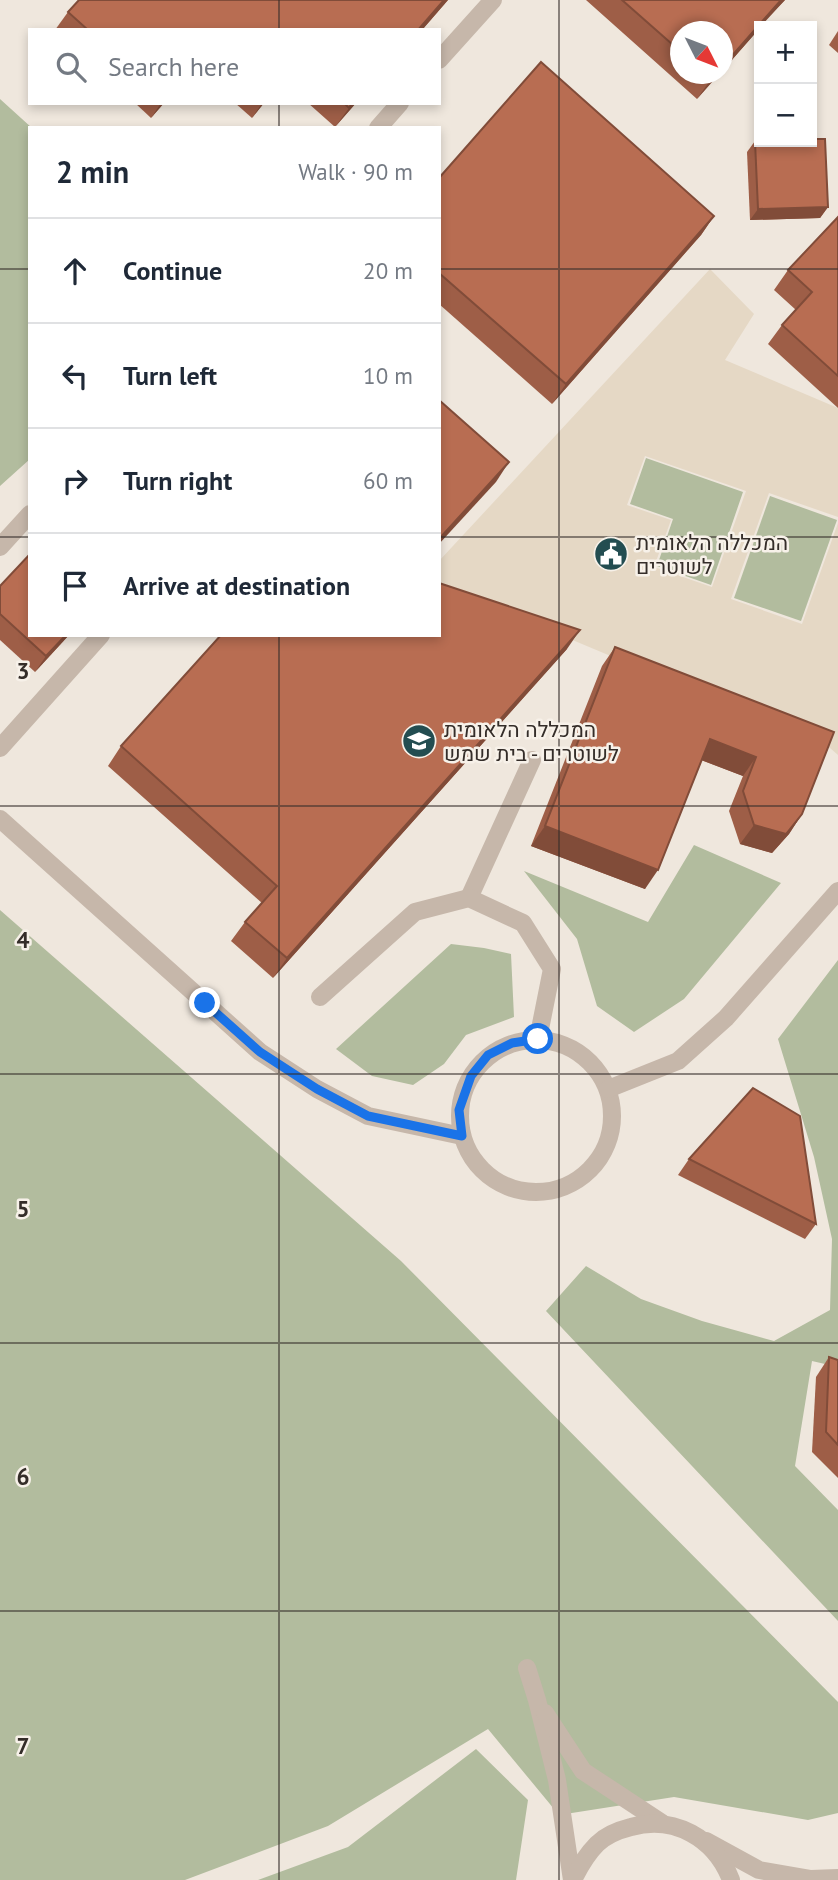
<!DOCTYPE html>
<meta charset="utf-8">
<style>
:root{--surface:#fff;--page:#f2f2f3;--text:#1f2937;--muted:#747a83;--line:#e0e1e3}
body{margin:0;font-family:"PT Sans",Heebo,sans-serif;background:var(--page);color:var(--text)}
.controls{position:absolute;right:21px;top:21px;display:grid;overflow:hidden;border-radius:0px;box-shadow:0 4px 10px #0003}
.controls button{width:63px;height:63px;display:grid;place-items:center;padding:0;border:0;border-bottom:2px solid var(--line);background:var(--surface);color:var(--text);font:35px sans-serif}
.compass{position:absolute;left:670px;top:21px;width:63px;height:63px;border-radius:50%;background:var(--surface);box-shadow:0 4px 10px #0003;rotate:132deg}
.stop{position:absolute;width:21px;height:21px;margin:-16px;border:5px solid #1a73e8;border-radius:50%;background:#fff}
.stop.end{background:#1a73e8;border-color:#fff;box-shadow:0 2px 7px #0008}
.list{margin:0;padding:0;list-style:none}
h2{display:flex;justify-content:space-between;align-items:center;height:91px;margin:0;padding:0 28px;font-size:30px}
h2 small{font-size:23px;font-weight:400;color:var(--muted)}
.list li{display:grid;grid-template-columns:46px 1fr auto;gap:21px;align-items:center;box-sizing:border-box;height:105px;padding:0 28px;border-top:2px solid var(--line)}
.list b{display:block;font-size:26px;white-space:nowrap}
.list em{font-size:23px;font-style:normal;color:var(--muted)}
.icon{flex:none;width:38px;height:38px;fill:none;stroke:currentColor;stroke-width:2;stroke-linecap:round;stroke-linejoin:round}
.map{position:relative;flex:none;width:838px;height:1880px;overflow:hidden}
.search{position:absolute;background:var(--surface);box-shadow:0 4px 10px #0003;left:28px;top:28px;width:413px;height:77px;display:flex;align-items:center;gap:18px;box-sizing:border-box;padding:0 24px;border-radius:0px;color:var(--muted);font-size:26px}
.panel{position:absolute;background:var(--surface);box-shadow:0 4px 10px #0003;left:28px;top:126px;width:413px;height:511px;border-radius:0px}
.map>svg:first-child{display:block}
</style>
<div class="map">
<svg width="838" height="1880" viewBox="0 0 838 1880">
<rect width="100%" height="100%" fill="#efe7dd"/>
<g fill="#b2bc9e">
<path d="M 0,99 L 32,128 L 30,128 L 30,459 L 0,486 Z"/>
<path d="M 646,458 L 743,492 L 711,585 L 657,566 L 673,519 L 630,504 Z"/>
<path d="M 770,496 L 837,520 L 801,621 L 734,598 Z"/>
<path d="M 694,845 L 781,883 L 684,999 L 634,1032 L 597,1006 L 577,939 L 524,871 L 648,922 Z"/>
<path d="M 0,910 L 401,1261 L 838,1702 L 838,1813 L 808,1820 L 674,1797 L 559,1815 L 488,1729 L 328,1826 L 185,1880 L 0,1880 Z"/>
<path d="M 451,944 L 484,948 L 511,954 L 514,1017 L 466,1035 L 444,1064 L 413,1085 L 372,1076 L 336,1049 Z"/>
<path d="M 838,960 L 838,1367 L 812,1361 L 795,1466 L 838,1510 L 838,1621 L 546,1311 L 586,1266 L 641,1299 L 702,1321 L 774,1341 L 830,1310 L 832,1239 L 814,1157 L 778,1039 Z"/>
<path d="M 476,1749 L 528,1800 L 516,1880 L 258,1880 L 348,1847 Z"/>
</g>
<path fill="#e5d8c5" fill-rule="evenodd" d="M 710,269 L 754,314 L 725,360 L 838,408 L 838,517 L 769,493 L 731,599 L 802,624 L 838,523 L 838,755 L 830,748 L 439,584 L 439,561 ZM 645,456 L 746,491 L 712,587 L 654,567 L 671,520 L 627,505 Z"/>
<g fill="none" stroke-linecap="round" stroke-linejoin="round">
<g stroke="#c6b7aa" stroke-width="18">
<path d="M 439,60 L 493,0"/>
<path d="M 378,128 L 400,103"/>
<path d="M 0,547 L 30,514"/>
<path d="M 0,748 L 101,635"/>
<path d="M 0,819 L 260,1052 L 317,1089 L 368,1116 L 462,1136"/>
<path d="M 469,898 L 532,760"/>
<path d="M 320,997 L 415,912 L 469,898 L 523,923 L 552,969 L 538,1039"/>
<circle cx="536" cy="1116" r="76"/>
<path d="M 608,1089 L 678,1061 L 726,1018 L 838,891"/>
<path d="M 527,1668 L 537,1700 L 557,1780 L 572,1880"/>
<path d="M 545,1713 L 583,1771 L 662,1823"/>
<path d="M 706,1841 L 759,1870 L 811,1879 L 838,1878"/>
</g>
<path stroke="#c6b7aa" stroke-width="18" d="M 573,1880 C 580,1866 586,1855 597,1844 C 606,1835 619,1830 631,1827 C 674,1815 715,1838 731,1880"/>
</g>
<g fill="#9e5e47">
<path d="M 79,0 L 448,0 L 422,30 L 55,30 L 68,12 Z"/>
<path d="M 586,0 L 785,0 L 759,26 L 759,29 L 723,70 L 681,32 L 681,74 L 719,74 L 697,99 Z"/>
<path d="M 838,31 L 838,53 L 829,45 Z"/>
<path d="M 135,103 L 164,103 L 151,118 Z"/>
<path d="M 235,103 L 264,103 L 252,118 Z"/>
<path d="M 308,103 L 356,103 L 335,127 Z"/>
<path d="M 755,141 L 828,207 L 820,218 L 750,220 L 747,152 Z"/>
<path d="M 439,178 L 714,216 L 701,235 L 552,404 L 439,304 Z"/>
<path d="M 838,217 L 838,408 L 768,344 L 782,325 L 796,310 L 774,290 L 788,270 Z"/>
<path d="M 0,586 L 69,635 L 35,672 L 0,640 Z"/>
<path d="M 615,647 L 834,732 L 802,814 L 789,834 L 772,853 L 740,844 L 729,811 L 743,776 L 701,760 L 645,889 L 531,846 L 602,666 Z"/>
<path d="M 567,649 L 273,978 L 231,941 L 245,922 L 262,903 L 108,766 L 121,746 Z"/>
<path d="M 689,1159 L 816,1224 L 805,1239 L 678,1175 Z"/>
<path d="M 829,1357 L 838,1360 L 838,1478 L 812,1452 L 816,1377 Z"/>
</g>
<g fill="#814c39">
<path d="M 444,0 L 448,0 L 422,30 L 418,30 Z"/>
<path d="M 781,0 L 785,0 L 761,26 L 759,26 L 759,29 L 723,70 L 723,66 Z"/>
<path d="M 716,74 L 719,74 L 697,99 L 711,79 Z"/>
<path d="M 161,103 L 164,103 L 151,118 Z"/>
<path d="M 262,103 L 264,103 L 252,118 Z"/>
<path d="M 352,103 L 356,103 L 335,127 L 349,108 Z"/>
<path d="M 828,207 L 820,218 L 750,220 L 758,209 Z"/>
<path d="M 714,216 L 701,235 L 552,404 L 566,384 Z"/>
<path d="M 509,462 L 496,482 L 439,544 L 439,539 Z"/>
<path d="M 580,630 L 567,649 L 273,978 L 287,958 Z"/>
<path d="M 66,635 L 69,635 L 35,672 L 46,656 Z"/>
<path d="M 710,739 L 756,757 L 743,776 L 696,758 Z"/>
<path d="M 802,814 L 789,834 L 772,853 L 740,844 L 754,825 Z"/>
<path d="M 545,826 L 658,870 L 645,889 L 531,846 Z"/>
</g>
<g fill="#b86d52" stroke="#814c39" stroke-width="2">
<path d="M 79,0 L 444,0 L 418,30 L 88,30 L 68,12 Z"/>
<path d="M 622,0 L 781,0 L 723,66 L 723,32 L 681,32 L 681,52 Z"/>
<path d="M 541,62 L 714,216 L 566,384 L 439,273 L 439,178 Z"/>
<path d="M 704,74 L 716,74 L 711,79 Z"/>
<path d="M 344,103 L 352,103 L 349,108 Z"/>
<path d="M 812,139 L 825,139 L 828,207 L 758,209 L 755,141 L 812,142 Z"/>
<path d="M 838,217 L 838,376 L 782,325 L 812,292 L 788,270 Z"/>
<path d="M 439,400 L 509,462 L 439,539 Z"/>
<path d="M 30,554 L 30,635 L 66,635 L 46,656 L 0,614 L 0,586 Z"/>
<path d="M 439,583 L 580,630 L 287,958 L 245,922 L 277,886 L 121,746 L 221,635 L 439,635 Z"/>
<path d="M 615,647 L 834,732 L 802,814 L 786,834 L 754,825 L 743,791 L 756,757 L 710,739 L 658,870 L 545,826 Z"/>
<path d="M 753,1088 L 800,1116 L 816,1224 L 689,1159 Z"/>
<path d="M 829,1357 L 838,1360 L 838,1445 L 826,1432 Z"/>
</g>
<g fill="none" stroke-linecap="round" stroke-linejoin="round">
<path stroke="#1a73e8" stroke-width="9" d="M 205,1003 L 260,1052 L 317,1089 L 368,1116 L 462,1136 L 459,1110 L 471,1076 L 488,1055 L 512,1043 L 538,1039"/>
</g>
<path fill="none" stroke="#342d29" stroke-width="2" stroke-opacity="0.55" d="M 279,0 L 279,30M 559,0 L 559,1880M 279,103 L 279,128M 0,269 L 30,269M 439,269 L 838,269M 0,537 L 30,537M 439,537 L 838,537M 279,635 L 279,1880M 0,806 L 838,806M 0,1074 L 838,1074M 0,1343 L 838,1343M 0,1611 L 838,1611"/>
<defs>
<g id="civic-disc" transform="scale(1.75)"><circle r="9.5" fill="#234d51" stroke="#f7f1e9"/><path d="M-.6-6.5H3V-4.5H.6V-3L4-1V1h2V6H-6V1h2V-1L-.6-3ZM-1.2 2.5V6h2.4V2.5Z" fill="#fff"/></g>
<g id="university-disc" transform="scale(1.75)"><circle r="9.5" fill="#234d51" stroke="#f7f1e9"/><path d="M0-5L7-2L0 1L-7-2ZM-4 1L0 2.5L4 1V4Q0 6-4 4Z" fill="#fff"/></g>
</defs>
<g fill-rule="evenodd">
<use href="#civic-disc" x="611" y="554"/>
<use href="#university-disc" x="419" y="741"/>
</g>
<g text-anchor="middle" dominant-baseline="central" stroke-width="5" stroke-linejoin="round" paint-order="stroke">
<g font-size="21" fill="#342d29" stroke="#f7f1e9" text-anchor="start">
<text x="636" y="542">המכללה הלאומית<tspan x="636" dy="24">לשוטרים</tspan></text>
<text x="444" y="729">המכללה הלאומית<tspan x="444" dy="24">לשוטרים - בית שמש</tspan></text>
</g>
</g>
<g font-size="23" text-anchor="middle" font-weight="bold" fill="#342d29" stroke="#f7f1e9" stroke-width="5" stroke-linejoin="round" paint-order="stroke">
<text x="23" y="679">3</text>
<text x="23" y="948">4</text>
<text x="23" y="1217">5</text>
<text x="23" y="1485">6</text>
<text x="23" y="1754">7</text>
</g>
</svg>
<div class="controls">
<button>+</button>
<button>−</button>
</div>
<svg class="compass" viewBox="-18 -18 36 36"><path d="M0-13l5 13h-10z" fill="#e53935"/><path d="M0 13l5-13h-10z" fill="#747a83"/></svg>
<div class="stop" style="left:538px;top:1039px"></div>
<div class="stop end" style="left:205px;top:1003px"></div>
<div class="search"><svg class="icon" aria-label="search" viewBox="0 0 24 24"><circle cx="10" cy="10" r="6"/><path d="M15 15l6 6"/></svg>Search here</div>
<section class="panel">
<h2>2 min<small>Walk · 90 m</small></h2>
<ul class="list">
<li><svg class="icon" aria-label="ahead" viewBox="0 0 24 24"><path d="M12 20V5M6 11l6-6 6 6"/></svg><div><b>Continue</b></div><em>20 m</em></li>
<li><svg class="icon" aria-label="left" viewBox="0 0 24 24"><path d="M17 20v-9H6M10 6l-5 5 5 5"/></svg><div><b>Turn left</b></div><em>10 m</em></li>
<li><svg class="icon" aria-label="right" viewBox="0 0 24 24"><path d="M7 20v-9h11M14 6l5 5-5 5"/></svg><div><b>Turn right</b></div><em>60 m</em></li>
<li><svg class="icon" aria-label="arrive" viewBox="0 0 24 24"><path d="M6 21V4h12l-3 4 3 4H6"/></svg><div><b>Arrive at destination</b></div></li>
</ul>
</section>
</div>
